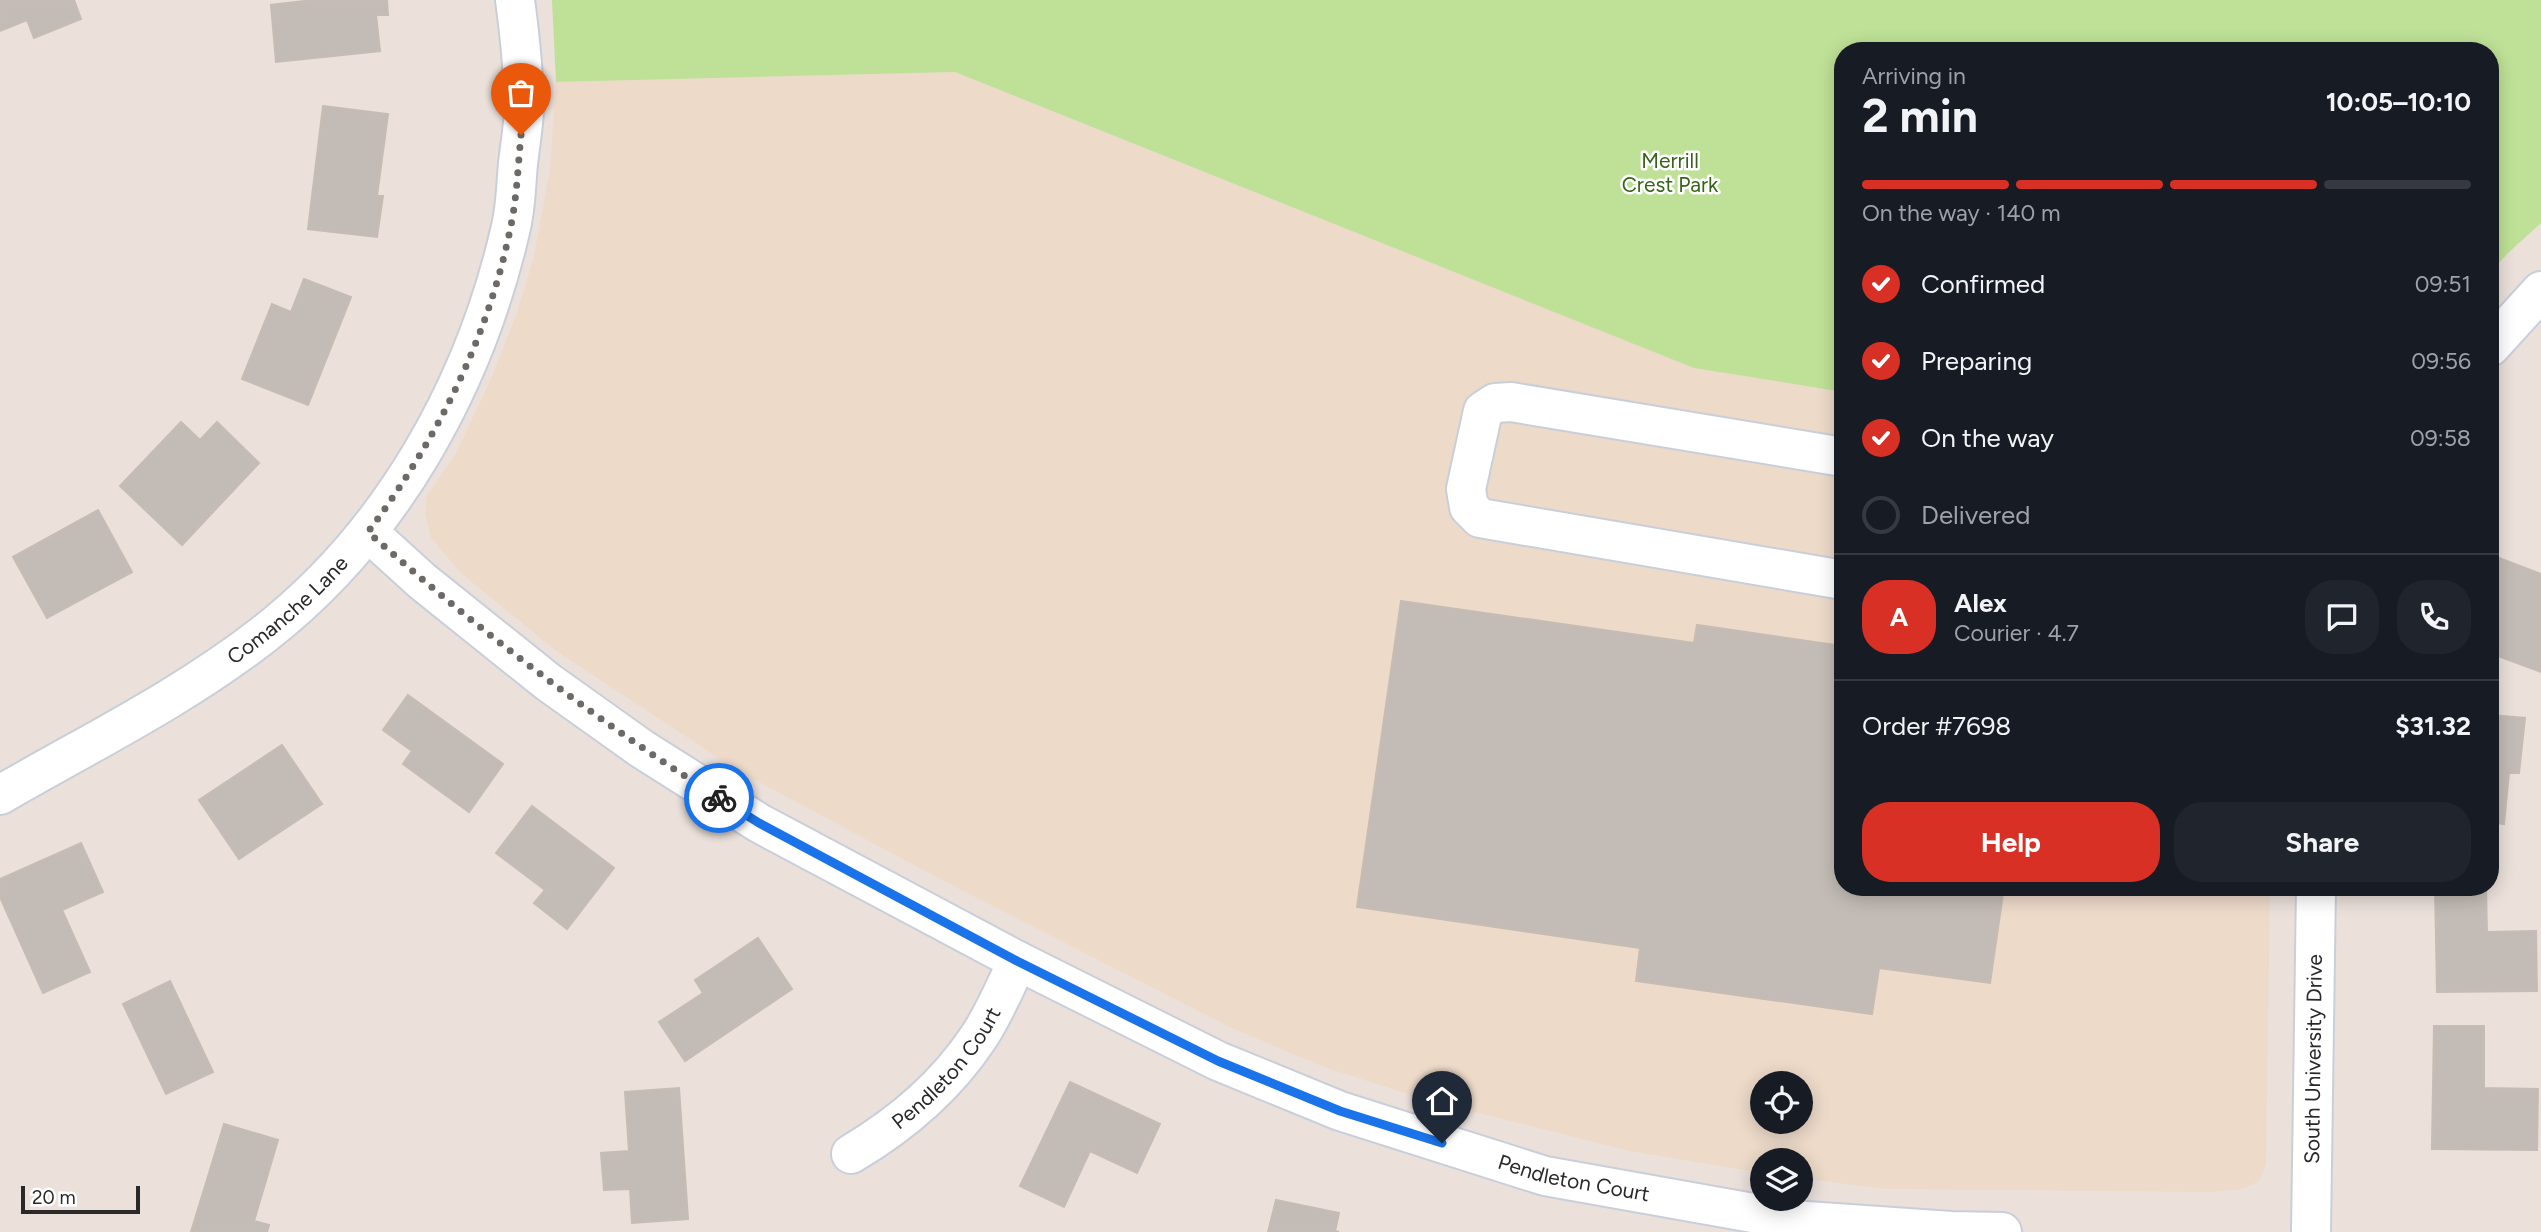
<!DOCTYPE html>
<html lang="en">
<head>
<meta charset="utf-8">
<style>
  body { margin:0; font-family:Figtree,sans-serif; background:#20242c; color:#f1f3f6; height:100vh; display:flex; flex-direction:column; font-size:26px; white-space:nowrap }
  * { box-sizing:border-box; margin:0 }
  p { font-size:23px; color:#9ea1a6 }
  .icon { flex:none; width:38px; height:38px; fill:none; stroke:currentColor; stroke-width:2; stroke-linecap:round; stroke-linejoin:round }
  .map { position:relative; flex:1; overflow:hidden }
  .panel { position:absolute; left:1834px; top:42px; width:665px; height:854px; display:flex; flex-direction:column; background:#171b24; border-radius:28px; box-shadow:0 4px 18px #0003 }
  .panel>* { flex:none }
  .buttons { position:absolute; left:1750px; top:1071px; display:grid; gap:14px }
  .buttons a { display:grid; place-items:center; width:63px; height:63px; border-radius:50%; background:#171b24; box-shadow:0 4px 18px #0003; font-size:35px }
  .scale { position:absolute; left:21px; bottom:18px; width:119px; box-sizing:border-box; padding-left:7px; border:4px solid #292929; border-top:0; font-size:19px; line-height:24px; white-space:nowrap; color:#292929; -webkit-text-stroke:5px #fff; paint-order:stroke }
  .pin { position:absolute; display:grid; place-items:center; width:60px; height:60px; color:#fff; margin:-72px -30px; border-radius:50% 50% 50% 0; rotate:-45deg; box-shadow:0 0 7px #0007 }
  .pin .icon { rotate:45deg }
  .courier { position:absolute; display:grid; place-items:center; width:70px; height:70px; margin:-35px; border:5px solid #1a73e8; border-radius:50%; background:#fff; color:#222; box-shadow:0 2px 9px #0007 }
  .overview em { font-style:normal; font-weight:700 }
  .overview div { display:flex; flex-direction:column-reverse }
  .overview { display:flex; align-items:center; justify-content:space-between; height:119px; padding:0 28px }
  h1 { font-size:46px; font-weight:700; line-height:52px }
  .bar { display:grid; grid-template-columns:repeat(4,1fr); gap:10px 7px; align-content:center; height:84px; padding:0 28px }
  .bar i { height:9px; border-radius:5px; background:#363941 }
  .bar .on { background:#d93025 }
  .bar p { grid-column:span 4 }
  .line { display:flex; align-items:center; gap:18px; padding:0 28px; border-top:2px solid #363941 }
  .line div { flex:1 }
  .round { display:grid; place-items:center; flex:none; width:74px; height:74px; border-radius:28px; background:#20242c }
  ol { padding:0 28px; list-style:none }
  li { display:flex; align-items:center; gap:21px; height:77px }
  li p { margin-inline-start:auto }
  li .icon { padding:7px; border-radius:50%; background:#d93025; color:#fff; stroke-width:4 }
  li:last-child { color:#9ea1a6 }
  li i { width:38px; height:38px; border:4px solid #363941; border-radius:50% }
  .button { display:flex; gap:14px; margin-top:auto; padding:14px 28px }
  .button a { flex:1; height:80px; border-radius:28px; background:#d93025; color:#fff; font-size:28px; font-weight:700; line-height:80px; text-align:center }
  .button a+a { background:#20242c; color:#f1f3f6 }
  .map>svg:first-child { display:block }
  .education { fill:#eddac9; fill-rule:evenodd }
  .green { fill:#bfe197 }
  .building { fill:#c3bcb6; stroke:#c6bcb4; stroke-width:2 }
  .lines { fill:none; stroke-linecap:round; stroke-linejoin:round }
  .minor-casing { stroke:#c9cfda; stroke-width:42 }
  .minor { stroke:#fff; stroke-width:38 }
  .done { stroke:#6d6967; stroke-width:7; stroke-dasharray:0 12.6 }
  .route { stroke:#1a73e8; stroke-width:9 }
  .labels { text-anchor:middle; stroke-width:5; stroke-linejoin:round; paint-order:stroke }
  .park-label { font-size:21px; fill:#38641a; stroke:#fff }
  .street-label { font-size:21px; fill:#292929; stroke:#fff }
</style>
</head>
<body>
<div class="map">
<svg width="2541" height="1232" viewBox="0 0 2541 1232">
  <rect width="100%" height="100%" fill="#ebe0da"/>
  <!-- education -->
  <path class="education" d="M955,72L1694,368L1843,392V887H2270L2266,1164L2259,1181L2242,1189L2214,1192L1884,1189L1801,1178V1160H1762V1173L1630,1151L1427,1100L1324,1067L1232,1028L942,880L737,770L555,650L462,574L431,538L425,514L427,496L455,455L492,377L517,313L534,257L550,169L556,82ZM1762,1083H1801V1122H1762Z"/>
  <!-- green -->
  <path class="green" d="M552,0H2541V223L2508,253L2490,273V51H1843V392L1694,368L955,72L556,82Z"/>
  <!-- building -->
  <g class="building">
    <path d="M0,0H74L81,19L34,38L27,20L0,31Z"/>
    <path d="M387,0L388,15H376L380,51L276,62L271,5L313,0Z"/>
    <path d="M323,106L388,114L377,196H383L377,237L308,229Z"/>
    <path d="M304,279L351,297L308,405L242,379L272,304L291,312Z"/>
    <path d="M181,422L200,440L217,422L259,463L182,545L120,486Z"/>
    <path d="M98,510L132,572L47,618L13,557Z"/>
    <path d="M2499,558L2541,574V672L2490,653V580Z"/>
    <path d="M1401,601L1694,643L1697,625L1843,646V887H2004L1990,983L1879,968L1872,1014L1636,981L1640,948L1357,907Z"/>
    <path d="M408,695L503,764L469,812L403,764L412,751L383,730Z"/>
    <path d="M2490,715L2525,718L2519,773H2509L2504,824L2490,822Z"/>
    <path d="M282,745L322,804L239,859L199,800Z"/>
    <path d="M532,806L614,868L567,929L534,903L545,890L496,853Z"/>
    <path d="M81,843L103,892L62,910L90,972L43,993L0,897V879Z"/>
    <path d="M2435,887H2486L2487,932L2536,931L2537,991L2437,992Z"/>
    <path d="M758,938L792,989L685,1061L659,1022L703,993L695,980Z"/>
    <path d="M170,981L213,1072L166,1094L123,1004Z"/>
    <path d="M2434,1026H2484V1088L2538,1089L2537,1150L2432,1149Z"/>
    <path d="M1070,1082L1160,1124L1137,1173L1090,1151L1064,1207L1020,1186Z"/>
    <path d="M679,1088L688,1219L632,1223L630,1189L604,1190L601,1153L629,1151L625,1092Z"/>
    <path d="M224,1124L278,1140L254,1221L269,1225L267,1232H191Z"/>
    <path d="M1276,1200L1339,1213L1335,1231L1339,1232H1268Z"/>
  </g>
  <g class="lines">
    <defs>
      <g id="minor">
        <path d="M2490,347L2541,291"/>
        <path d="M1843,457L1511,402L1495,403L1483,411L1466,489L1469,507L1480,518L1843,580"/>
        <path id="s1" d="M368,532L422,581L548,682L642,749L759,823L1018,961L1218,1061L1340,1111L1545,1176L1792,1220L1951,1231L2002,1232"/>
        <path id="s2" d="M0,795C88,744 182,698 263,635C392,535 475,385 511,227C516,206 516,184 518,164C520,146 523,128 524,111C524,73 520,37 515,0"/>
        <path id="s3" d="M851,1154C900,1125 946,1086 978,1038C994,1015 1005,986 1018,961"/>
        <path id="s4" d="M2311,1232L2316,887"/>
      </g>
    </defs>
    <!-- minor casing -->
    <use href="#minor" class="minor-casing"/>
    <!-- minor -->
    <use href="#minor" class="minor"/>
  </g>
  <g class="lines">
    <!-- done -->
    <path class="done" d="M521,135C518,165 517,196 511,225C489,337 436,441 368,532C478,630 594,719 719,798"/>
    <!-- route -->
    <path class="route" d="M719,798L759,823L1017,961L1218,1061L1340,1111L1442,1143"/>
  </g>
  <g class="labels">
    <!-- park labels -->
    <g class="park-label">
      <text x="1670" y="168">Merrill<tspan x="1670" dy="24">Crest Park</tspan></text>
    </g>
    <!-- street labels -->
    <g class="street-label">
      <text dy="7" stroke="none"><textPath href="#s2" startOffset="343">Comanche Lane</textPath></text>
      <text dy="7" stroke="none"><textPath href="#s4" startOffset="173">South University Drive</textPath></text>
      <text dy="7" stroke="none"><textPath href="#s3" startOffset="130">Pendleton Court</textPath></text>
      <text dy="7" stroke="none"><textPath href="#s1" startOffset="1381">Pendleton Court</textPath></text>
    </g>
  </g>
</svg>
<div class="buttons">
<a><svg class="icon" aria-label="locate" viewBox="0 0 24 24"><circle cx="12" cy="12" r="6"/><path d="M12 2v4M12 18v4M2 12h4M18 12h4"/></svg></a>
<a><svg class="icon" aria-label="layers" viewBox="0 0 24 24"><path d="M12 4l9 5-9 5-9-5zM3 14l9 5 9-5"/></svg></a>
</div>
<div class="scale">20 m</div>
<div class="pin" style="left:521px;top:135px;background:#ea580c"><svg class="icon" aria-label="bag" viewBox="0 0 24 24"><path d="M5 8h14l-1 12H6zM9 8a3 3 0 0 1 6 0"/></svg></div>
<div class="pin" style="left:1442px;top:1143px;background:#1f2937"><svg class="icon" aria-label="home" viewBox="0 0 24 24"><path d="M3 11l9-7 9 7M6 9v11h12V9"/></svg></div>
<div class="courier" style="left:719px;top:798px"><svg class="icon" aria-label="bike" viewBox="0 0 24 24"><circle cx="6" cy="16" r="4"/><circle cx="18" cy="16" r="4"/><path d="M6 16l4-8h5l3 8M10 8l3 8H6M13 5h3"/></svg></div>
<section class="panel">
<div class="overview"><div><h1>2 min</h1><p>Arriving in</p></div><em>10:05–10:10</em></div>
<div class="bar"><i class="on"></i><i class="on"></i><i class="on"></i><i></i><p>On the way · 140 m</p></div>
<ol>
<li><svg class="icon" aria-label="check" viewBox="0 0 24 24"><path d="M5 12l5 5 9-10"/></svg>Confirmed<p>09:51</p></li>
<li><svg class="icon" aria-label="check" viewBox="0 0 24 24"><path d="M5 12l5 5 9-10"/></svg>Preparing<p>09:56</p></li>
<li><svg class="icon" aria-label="check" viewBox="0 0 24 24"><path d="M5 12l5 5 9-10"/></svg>On the way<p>09:58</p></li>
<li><i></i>Delivered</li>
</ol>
<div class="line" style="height:126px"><b class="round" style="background:#d93025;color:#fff">A</b><div><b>Alex</b><p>Courier · 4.7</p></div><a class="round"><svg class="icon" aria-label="chat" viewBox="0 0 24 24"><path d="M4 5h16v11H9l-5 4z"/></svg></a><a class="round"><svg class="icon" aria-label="phone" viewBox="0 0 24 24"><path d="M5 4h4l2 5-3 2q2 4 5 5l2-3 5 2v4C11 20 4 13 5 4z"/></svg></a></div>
<div class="line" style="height:91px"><div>Order #7698</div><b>$31.32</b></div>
<div class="button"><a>Help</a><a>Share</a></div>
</section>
</div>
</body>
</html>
